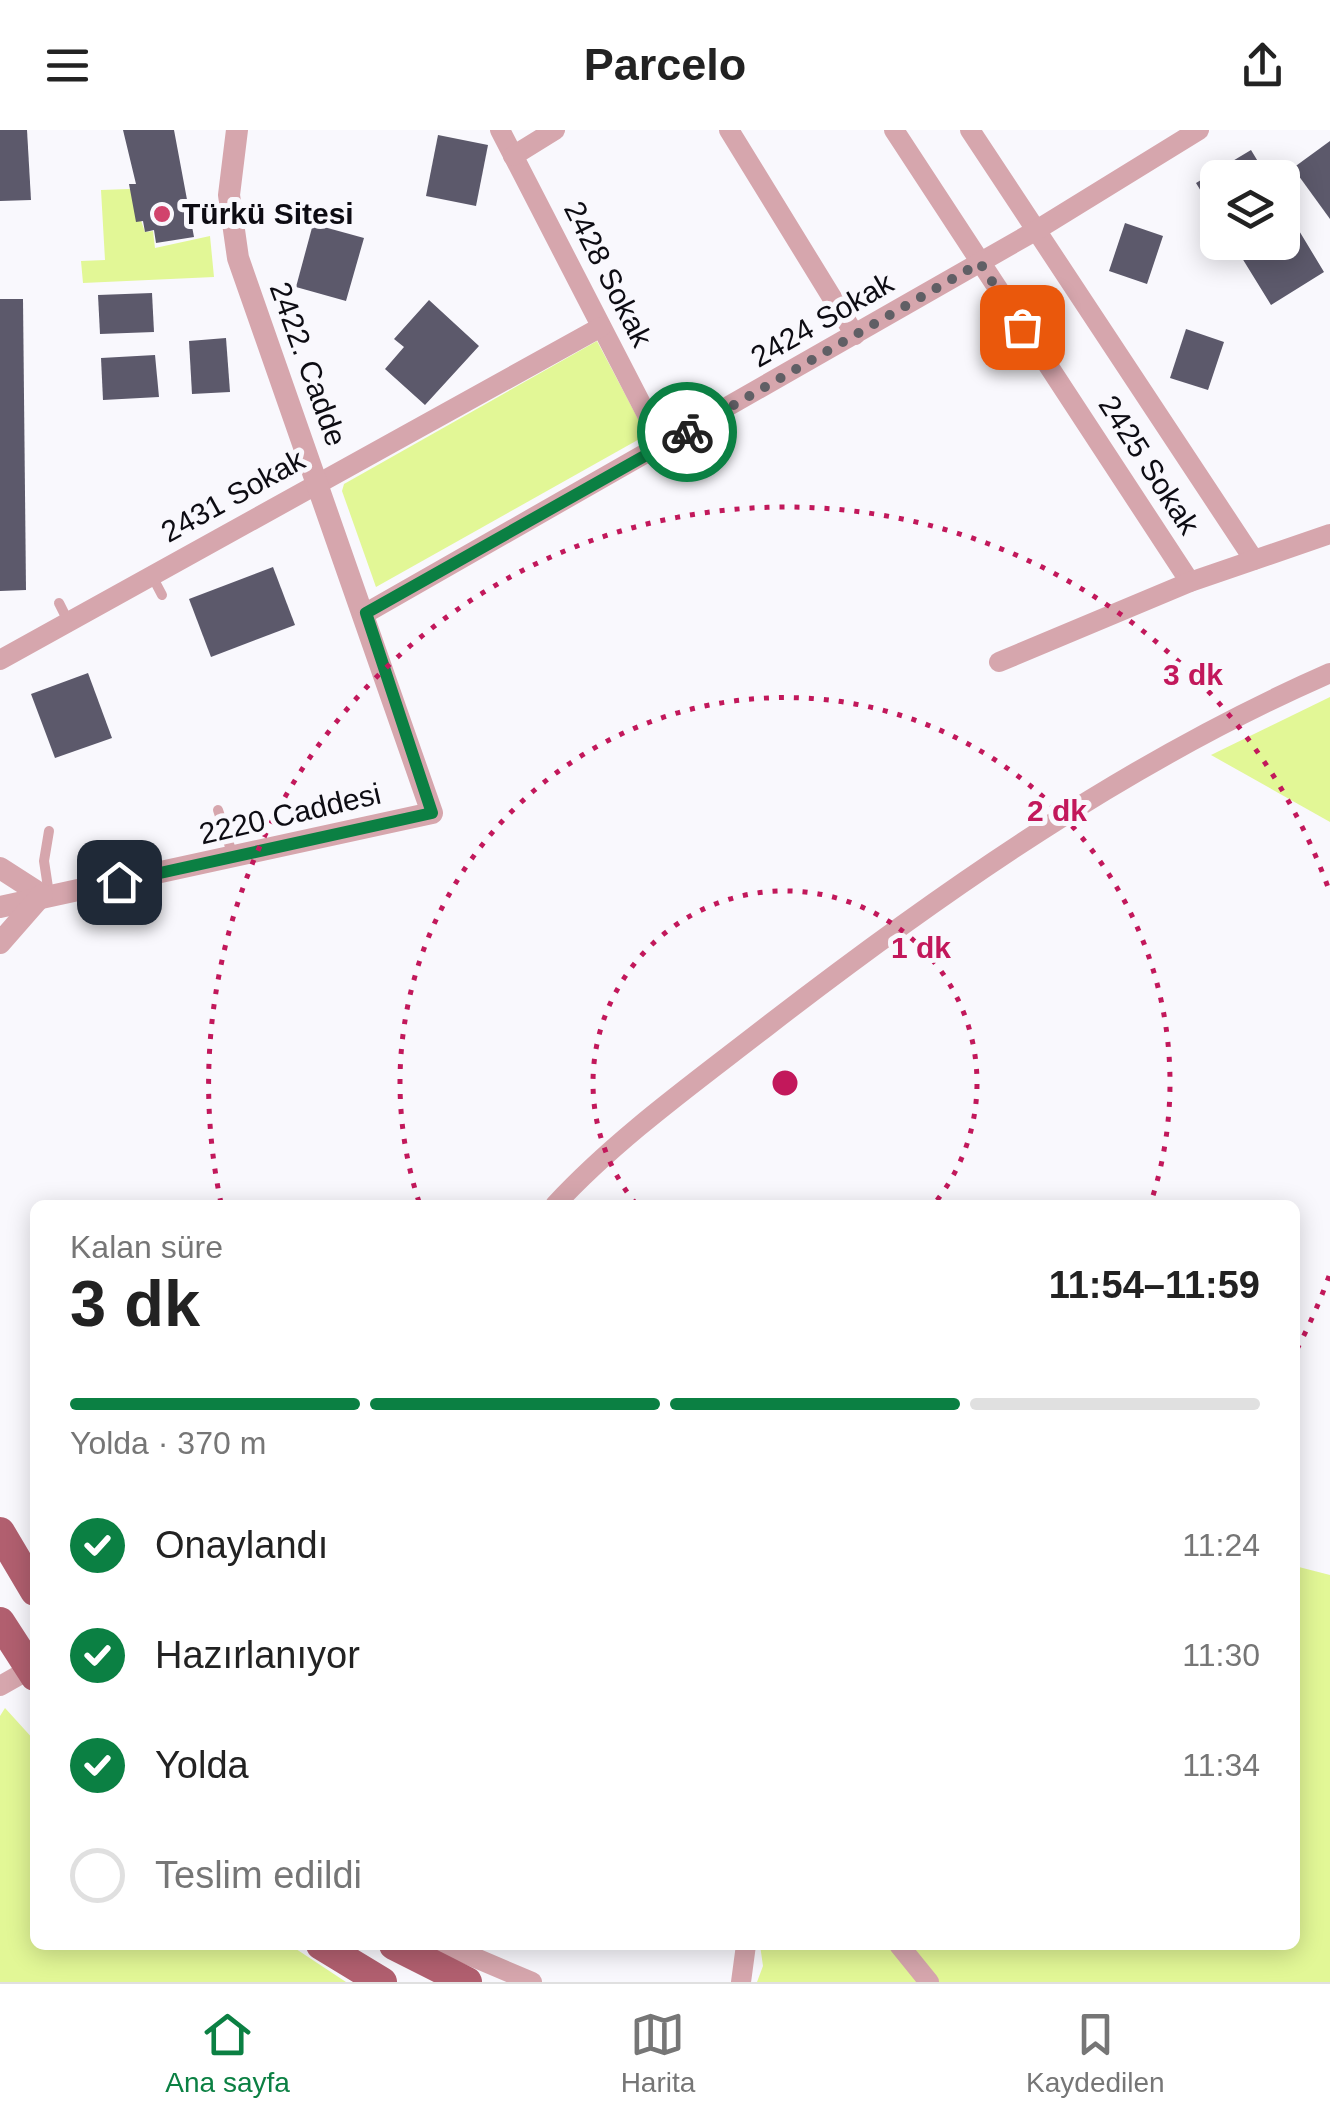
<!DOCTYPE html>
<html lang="tr">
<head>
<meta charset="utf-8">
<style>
  body { margin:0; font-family:Arial,sans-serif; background:#f2f2f2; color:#222; height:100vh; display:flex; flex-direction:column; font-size:38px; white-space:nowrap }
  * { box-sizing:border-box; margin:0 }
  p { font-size:32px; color:#767676 }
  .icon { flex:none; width:55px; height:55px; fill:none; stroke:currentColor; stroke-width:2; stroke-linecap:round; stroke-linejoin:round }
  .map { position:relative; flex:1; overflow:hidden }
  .panel { position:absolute; left:30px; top:1070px; width:1270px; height:750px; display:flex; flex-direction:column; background:#fff; border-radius:15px; box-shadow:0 5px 25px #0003 }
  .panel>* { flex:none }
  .fabs { position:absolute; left:1200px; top:30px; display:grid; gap:20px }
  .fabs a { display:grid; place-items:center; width:100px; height:100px; border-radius:15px; background:#fff; box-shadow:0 5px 25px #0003; font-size:50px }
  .pin { position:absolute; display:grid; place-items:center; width:85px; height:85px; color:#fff; margin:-42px; border-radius:20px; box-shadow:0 5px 15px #0006 }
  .courier { position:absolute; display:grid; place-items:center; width:100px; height:100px; margin:-50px; border:8px solid #0b8043; border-radius:50%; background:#fff; color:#222; box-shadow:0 2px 12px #0007 }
  .overview em { font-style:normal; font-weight:800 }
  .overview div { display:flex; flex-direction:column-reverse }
  .overview { display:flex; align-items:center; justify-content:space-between; height:170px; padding:0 40px }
  h1 { font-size:65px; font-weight:800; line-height:75px }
  .bar { display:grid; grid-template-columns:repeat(4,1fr); gap:15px 10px; align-content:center; height:120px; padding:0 40px }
  .bar i { height:12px; border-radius:8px; background:#e0e0e0 }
  .bar .on { background:#0b8043 }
  .bar p { grid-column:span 4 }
  ol { padding:0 40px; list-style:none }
  li { display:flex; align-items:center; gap:30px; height:110px }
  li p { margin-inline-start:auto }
  li .icon { padding:10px; border-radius:50%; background:#0b8043; color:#fff; stroke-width:4 }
  li:last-child { color:#767676 }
  li i { width:55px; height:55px; border:5px solid #e0e0e0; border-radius:50% }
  header { display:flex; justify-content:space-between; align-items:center; height:130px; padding:0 40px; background:#fff; font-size:45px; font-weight:800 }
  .tab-bar { display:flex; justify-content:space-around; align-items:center; height:140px; border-top:2px solid #e0e0e0; background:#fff; font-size:28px; color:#767676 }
  .tab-bar a { display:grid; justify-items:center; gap:5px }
  .tab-bar .on { color:#0b8043 }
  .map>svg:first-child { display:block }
  .green { fill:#e2f796 }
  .building { fill:#5c596b }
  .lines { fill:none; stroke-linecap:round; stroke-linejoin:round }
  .service { stroke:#d6a6ad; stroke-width:10 }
  .minor { stroke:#d6a6ad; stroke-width:20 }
  .tertiary { stroke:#d6a6ad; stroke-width:22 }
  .primary { stroke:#b15f6f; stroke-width:30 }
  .done { stroke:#605f65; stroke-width:10; stroke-dasharray:0 18 }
  .route { stroke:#0b8043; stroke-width:12 }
  .ring { fill:none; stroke:#c2185b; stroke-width:5; stroke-dasharray:5 10 }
  .poi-dot { fill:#d1436c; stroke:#f9f8fd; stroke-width:4 }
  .labels { text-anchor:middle; stroke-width:10; stroke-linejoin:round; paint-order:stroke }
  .poi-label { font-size:30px; font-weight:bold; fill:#0d0c13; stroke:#f9f8fd; text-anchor:start }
  .street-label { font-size:30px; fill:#0d0c13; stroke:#f9f8fd }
  .centre { fill:#c2185b; stroke:#f9f8fd; stroke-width:5 }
  .ring-label { font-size:30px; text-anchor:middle; font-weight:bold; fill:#c2185b; stroke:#f9f8fd; stroke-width:10; stroke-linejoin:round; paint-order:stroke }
</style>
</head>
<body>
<header><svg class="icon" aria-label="menu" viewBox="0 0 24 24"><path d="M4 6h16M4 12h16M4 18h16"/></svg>Parcelo<svg class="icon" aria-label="share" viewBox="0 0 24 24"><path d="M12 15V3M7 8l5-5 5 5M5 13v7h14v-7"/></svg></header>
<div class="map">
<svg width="1330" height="1852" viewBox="0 0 1330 1852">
  <rect width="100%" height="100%" fill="#f9f8fd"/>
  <!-- green -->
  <g class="green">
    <path d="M130,59L145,102L153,101L155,118L210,106L214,147L83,153L81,131L105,130L101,60Z"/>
    <path d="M597,211L645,302L643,307L376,457L342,361L344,354Z"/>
    <path d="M1330,567V692L1211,625Z"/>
    <path d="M1295,1436L1330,1445V1852H757L763,1836L760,1815H1295Z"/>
    <path d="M5,1578L35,1611V1815H290L346,1852H0V1586Z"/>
  </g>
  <!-- building -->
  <g class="building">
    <path d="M0,0H27L31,70L0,71Z"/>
    <path d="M123,0H174L194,107L156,113L154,100L145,102L143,91L136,92L129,54H136Z"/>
    <path d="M438,5L488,15L476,76L426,66Z"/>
    <path d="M1330,11V89L1293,38Z"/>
    <path d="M1251,20L1268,48H1218V89L1196,53Z"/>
    <path d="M1125,93L1163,106L1147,154L1109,141Z"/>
    <path d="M313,94L364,108L346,171L296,157Z"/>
    <path d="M1295,94L1324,142L1271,175L1242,128L1266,112H1282V102Z"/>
    <path d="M152,163L154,202L100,204L98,165Z"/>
    <path d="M0,169H23L26,460L0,461Z"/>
    <path d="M429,170L479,216L425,275L385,239L404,217L394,209Z"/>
    <path d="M1186,199L1224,212L1208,260L1170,248Z"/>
    <path d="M226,208L230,262L192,264L189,211Z"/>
    <path d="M155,225L159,267L103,270L101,228Z"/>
    <path d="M273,437L295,495L211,527L189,469Z"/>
    <path d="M88,543L112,608L55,628L31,564Z"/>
  </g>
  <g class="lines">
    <!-- service -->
    <g class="service">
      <path d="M152,446L162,465"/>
      <path d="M59,473L68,491"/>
      <path d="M218,680L233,726"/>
      <path d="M49,764L44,731L49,701"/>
    </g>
    <!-- minor -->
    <g class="minor">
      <path d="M500,0L663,316"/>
      <path d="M729,0L855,205"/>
      <path d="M894,0L1190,452"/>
      <path d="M970,0L1254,430"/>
      <path d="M513,26L555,0"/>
      <path d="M366,483L1035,101L1199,0"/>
      <path d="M0,530L601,197"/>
      <path d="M999,532L1190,452L1330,404"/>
      <path d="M555,1075C618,1007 697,951 770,894C944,760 1129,631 1330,543"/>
      <path d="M0,1556L30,1539"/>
      <path d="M445,1815L532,1852"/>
      <path d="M899,1815L929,1852"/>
      <path d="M741,1852L746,1815"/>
    </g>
    <!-- tertiary -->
    <g class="tertiary">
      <path d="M0,738L42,765"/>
      <path d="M0,777L432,683L238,128L229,65L237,0"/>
      <path d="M0,813L42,765"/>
    </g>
    <!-- primary -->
    <g class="primary">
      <path d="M0,1402L35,1461"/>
      <path d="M0,1492L35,1546"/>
      <path d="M321,1815L382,1852"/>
      <path d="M394,1815L467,1852"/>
    </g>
  </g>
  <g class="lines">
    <!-- done -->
    <path class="done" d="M687,302L980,133L1022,197"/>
    <!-- route -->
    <path class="route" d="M119,752L432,683L366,483L687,302"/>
  </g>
  <!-- distance rings -->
  <g class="ring">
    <path d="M636 1074A192 192 0 1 1 934 1074"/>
    <path d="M419 1072A385 385 0 1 1 1151 1072"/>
    <path d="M1329 1146A577 577 0 0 1 1297 1219M221 1073A577 577 0 0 1 1329 760"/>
  </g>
  <!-- markers -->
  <circle class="poi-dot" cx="162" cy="84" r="10"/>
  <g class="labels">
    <!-- poi labels -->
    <g class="poi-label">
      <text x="182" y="94">Türkü Sitesi</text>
    </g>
    <!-- street labels -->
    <g class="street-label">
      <text transform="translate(608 144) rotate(63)" y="10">2428 Sokak</text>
      <text transform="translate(822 190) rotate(-30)" y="10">2424 Sokak</text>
      <text transform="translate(308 234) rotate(70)" y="10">2422. Cadde</text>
      <text transform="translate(1149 335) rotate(57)" y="10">2425 Sokak</text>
      <text transform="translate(233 366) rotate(-29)" y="10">2431 Sokak</text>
      <text transform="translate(290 684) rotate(-13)" y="10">2220 Caddesi</text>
    </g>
  </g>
  <circle cx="785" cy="953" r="15" class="centre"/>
  <g class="ring-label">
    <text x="1193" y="555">3 dk</text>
    <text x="1057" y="691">2 dk</text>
    <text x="921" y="828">1 dk</text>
  </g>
</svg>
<div class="fabs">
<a><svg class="icon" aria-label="layers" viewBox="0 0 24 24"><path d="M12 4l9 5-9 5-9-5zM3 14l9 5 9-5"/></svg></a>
</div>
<div class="pin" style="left:1022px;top:197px;background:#ea580c"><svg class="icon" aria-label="bag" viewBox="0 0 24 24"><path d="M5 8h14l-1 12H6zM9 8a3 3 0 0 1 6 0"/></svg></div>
<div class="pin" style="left:119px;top:752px;background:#1f2937"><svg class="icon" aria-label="home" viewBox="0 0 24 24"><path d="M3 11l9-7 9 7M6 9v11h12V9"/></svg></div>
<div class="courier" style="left:687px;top:302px"><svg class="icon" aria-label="bike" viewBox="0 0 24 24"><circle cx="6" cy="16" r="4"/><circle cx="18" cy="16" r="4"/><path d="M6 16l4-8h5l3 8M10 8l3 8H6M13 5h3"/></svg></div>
<section class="panel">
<div class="overview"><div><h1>3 dk</h1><p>Kalan süre</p></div><em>11:54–11:59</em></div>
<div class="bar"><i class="on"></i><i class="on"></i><i class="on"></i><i></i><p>Yolda · 370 m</p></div>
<ol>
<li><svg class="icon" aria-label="check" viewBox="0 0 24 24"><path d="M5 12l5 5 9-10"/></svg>Onaylandı<p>11:24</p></li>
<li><svg class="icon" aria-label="check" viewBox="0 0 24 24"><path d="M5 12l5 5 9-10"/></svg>Hazırlanıyor<p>11:30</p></li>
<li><svg class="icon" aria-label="check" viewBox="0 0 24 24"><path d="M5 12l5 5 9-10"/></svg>Yolda<p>11:34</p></li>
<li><i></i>Teslim edildi</li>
</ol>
</section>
</div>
<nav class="tab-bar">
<a class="on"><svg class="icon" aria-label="home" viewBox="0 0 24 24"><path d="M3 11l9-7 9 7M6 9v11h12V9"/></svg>Ana sayfa</a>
<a><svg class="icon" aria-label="map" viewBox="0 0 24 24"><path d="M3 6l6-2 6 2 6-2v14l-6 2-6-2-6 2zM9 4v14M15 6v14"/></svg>Harita</a>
<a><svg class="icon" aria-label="saved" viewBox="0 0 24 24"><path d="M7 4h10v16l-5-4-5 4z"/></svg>Kaydedilen</a>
</nav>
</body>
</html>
